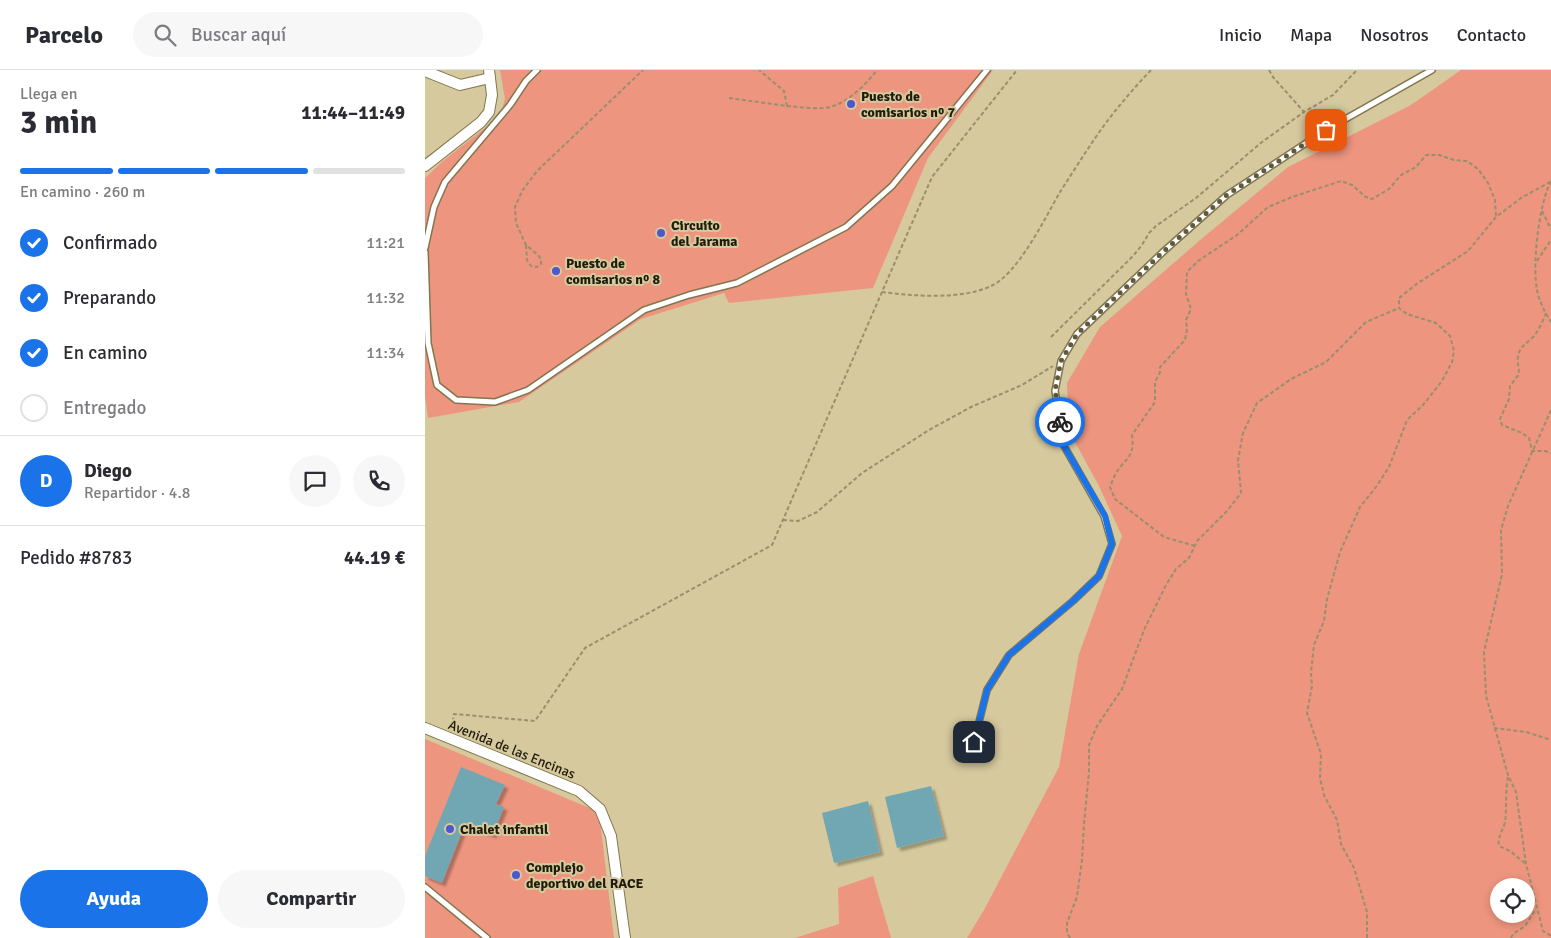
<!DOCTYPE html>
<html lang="es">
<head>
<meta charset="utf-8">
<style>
  body { margin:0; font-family:Signika,sans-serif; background:#f7f7f7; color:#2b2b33; height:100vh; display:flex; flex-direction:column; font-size:19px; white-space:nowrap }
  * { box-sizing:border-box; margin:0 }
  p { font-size:16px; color:#7c7c81 }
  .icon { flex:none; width:28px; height:28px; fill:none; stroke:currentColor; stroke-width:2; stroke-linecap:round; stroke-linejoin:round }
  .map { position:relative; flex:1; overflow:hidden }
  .details { display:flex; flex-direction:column; background:#fff; width:425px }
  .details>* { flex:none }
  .buttons { position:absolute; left:1065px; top:808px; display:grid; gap:10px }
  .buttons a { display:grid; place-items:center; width:45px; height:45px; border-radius:50%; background:#fff; box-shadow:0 2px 8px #0003; font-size:25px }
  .pin { position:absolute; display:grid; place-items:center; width:42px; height:42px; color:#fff; margin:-21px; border-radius:10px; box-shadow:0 2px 8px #0006 }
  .courier { position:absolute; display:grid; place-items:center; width:50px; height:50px; margin:-25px; border:4px solid #1a73e8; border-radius:50%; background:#fff; color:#222; box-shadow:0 1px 6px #0007 }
  .head em { font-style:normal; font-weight:800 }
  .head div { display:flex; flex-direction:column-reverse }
  .head { display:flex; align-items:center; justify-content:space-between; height:85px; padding:0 20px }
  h1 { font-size:32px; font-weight:800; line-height:38px }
  .bar { display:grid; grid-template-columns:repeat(4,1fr); gap:8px 5px; align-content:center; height:60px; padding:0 20px }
  .bar i { height:6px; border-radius:4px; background:#e1e1e2 }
  .bar .current { background:#1a73e8 }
  .bar p { grid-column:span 4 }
  .line { display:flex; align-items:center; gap:12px; padding:0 20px; border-top:1px solid #e1e1e2 }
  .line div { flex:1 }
  .round { display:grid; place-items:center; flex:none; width:52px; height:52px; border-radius:26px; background:#f7f7f7 }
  ol { padding:0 20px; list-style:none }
  li { display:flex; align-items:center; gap:15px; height:55px }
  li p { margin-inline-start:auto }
  li .icon { padding:5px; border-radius:50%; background:#1a73e8; color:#fff; stroke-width:4 }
  li:last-child { color:#7c7c81 }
  li i { width:28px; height:28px; border:2px solid #e1e1e2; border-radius:50% }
  .action { display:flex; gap:10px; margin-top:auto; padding:10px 20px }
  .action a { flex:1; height:58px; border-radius:30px; background:#1a73e8; color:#fff; font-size:20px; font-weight:800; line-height:58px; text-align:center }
  .action a+a { background:#f7f7f7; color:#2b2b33 }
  header { display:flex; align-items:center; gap:30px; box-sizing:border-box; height:70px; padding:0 25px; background:#fff; border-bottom:1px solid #e1e1e2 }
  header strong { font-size:24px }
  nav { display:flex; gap:28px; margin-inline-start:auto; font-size:18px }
  .search { width:350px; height:45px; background:#f7f7f7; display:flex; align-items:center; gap:12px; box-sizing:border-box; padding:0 18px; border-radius:28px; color:#7c7c81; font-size:19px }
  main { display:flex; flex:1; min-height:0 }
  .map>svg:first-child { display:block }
  .green { fill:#ed957f; fill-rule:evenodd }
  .building { fill:#71a6b3; filter:url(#shadow) }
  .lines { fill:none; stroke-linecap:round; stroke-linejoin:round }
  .lane-casing { stroke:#81764d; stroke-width:8 }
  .street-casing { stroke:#81764d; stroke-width:12 }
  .path { stroke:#998f6d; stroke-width:2; stroke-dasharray:4 2.5; stroke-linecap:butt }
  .lane { stroke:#fff; stroke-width:5 }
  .street { stroke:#fff; stroke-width:10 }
  .done { stroke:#60593e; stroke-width:5; stroke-dasharray:0 9 }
  .route { stroke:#1a73e8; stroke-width:6 }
  .poi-dot { fill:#4d58cd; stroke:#d6c99e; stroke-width:2 }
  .labels { text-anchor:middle; stroke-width:4; stroke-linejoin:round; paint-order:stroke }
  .poi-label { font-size:14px; font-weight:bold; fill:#201c0b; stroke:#d6c99e; text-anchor:start }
  .street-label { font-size:14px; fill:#201c0b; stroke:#d6c99e }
</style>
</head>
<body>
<header>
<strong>Parcelo</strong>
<div class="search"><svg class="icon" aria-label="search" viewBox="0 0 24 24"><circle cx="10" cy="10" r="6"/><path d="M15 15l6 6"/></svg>Buscar aquí</div>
<nav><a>Inicio</a><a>Mapa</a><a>Nosotros</a><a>Contacto</a></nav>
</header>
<main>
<section class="details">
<div class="head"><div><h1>3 min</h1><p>Llega en</p></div><em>11:44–11:49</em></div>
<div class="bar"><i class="current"></i><i class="current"></i><i class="current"></i><i></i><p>En camino · 260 m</p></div>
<ol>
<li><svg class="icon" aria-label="check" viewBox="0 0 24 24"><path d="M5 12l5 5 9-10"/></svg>Confirmado<p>11:21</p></li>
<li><svg class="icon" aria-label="check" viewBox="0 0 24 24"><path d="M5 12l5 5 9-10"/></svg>Preparando<p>11:32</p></li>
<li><svg class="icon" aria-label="check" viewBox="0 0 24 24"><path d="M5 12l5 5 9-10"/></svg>En camino<p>11:34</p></li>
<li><i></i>Entregado</li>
</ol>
<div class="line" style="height:90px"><b class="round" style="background:#1a73e8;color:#fff">D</b><div><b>Diego</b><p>Repartidor · 4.8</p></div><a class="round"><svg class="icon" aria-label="chat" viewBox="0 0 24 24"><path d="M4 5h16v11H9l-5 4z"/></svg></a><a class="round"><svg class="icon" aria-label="phone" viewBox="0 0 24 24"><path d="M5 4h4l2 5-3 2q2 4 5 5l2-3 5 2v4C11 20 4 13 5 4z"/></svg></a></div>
<div class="line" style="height:65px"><div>Pedido #8783</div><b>44.19 €</b></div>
<div class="action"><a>Ayuda</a><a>Compartir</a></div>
</section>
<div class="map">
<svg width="1126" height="868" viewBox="0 0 1126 868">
  <defs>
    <filter id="shadow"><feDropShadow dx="3.5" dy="3.5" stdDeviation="1" flood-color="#0004"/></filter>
  </defs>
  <rect width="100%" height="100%" fill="#d6c99e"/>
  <!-- green -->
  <g class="green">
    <path d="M75,0H568L503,88L448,218L304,233L299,223L216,249L94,332L3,348L0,325V108L18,91L70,50L77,39L80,29Z"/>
    <path d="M1036,0H1126V868H542L559,840L634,697L654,584L697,466L674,416L644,361L642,313L675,257L774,171L863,97L986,35ZM1074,816H1101V844H1074Z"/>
    <path d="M0,669L174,742L189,868H0Z"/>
    <path d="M448,806L466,868H370L414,854L413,818Z"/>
  </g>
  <!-- building -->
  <g class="building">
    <path d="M36,697L80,715L71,734L79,737L68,765L40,754L17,813L0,806V786Z"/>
    <path d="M506,716L519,766L472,778L460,727Z"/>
    <path d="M443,731L455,782L409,793L397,743Z"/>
  </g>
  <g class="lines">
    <defs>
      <g id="lane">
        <path d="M0,178L9,137L20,112L85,35L101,11L112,0"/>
        <path d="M0,182L3,273L12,315L31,330L70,332L103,320L219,240L264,225L312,213L421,157L467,116L562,0"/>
        <path d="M549,672L562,620L584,585L648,531L674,506L687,474L679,446L639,376L630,321L636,291L652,264L739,181L802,125L901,60L1007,0"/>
        <path d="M0,817L62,868"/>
      </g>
      <g id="street">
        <path d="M0,1L35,15L65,8"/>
        <path d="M0,96L56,52L64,42L67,25L64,0"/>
        <path d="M0,658L154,721L175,739L186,766L200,868"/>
      </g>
    </defs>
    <!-- lane casing -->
    <use href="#lane" class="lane-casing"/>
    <!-- street casing -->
    <use href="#street" class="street-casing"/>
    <!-- path -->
    <g class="path">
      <path d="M844,0L848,7L879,42"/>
      <path d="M304,28L362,36L359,21L334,0"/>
      <path d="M362,36C376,37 392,40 405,37C424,32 441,14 452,0"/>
      <path d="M1126,111C1114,134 1107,194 1112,220C1114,231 1120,243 1126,252"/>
      <path d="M1117,141L1126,159"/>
      <path d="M101,175L102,190L106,196L112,197L116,194V189L113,185L101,175L91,153L90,137L97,121L112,101L218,0"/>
      <path d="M1112,191L1126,170"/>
      <path d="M457,222C488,226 537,230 566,216C593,204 620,148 635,122C648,102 661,81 675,61C690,40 708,19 726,0"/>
      <path d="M1121,243C1119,249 1112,264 1107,268C1101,274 1094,277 1093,287C1092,292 1094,298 1094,304L1085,316L1084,329L1075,349L1077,355L1097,363L1104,368L1107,381H1120L1126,383"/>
      <path d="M626,267L708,186L717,175L724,163L731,156L771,128L837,72L879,42L908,25L932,0"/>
      <path d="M1126,340L1083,436L1076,460L1077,504L1059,582L1061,626L1083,705L1091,722L1101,794L1118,861L1126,866"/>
      <path d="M358,450L373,451L392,442L437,403L504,360L546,337L597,315L628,296"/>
      <path d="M770,476L739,467L690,429L685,417C687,413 688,408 690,405C700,387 710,389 707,365L730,332V312L735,302V297L760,270L762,259L761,250L766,239L761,224L762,202L773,191L812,165L843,137L867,127L916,111L927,115L941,127L947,129L964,119L976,105L991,97L1001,85H1014L1029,90L1042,91L1053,99L1063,113L1070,130L1071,146"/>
      <path d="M27,658L29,644L110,651L160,578L347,475L507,107L592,0"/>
      <path d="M1069,658L1101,662L1126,670"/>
      <path d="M1083,707C1080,722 1082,738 1080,752C1078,761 1072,767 1074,776L1085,781L1101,794"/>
      <path d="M645,868L642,863V853L652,827L657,790L659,754L664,702V675L672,656L697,619L719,560L741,515L751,499L764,488L772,471L802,441L816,423L813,390L818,363L832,333L866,309L901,292L941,252L974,238"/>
      <path d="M942,868V842L929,798L916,774L912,750L899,725L895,708L896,684L882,643L887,616L886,602L889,575L899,551L902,529L915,482L935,437L951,417L964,397L982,350L998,335L1017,311L1027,292L1029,281L1025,266L1011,253L982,244L974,238V228L993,213L1043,181L1071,147L1096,128L1125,112"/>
      <path d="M1086,868L1088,864L1100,856L1111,839"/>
    </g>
    <!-- lane -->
    <use href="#lane" class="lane"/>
    <!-- street -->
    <use href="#street" class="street"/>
  </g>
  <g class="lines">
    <!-- done -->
    <path class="done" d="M635,352L630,320L636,291L652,264L739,181L802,125L901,60"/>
    <!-- route -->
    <path class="route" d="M549,672L562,620L584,585L648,531L674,506L687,474L680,446L639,376L635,352"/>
  </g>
  <!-- markers -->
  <g class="poi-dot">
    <circle cx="426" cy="34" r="5"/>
    <circle cx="236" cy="163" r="5"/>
    <circle cx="131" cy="201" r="5"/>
    <circle cx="25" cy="759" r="5"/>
    <circle cx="91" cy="805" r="5"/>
  </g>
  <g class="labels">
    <!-- poi labels -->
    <g class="poi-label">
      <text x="436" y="31">Puesto de<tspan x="436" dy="16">comisarios nº 7</tspan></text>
      <text x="246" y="160">Circuito<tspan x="246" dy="16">del Jarama</tspan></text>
      <text x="141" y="198">Puesto de<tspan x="141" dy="16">comisarios nº 8</tspan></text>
      <text x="35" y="764">Chalet infantil</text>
      <text x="101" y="802">Complejo<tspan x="101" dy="16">deportivo del RACE</tspan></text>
    </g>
    <!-- street labels -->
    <g class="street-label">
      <text transform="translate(87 679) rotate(22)" y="5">Avenida de las Encinas</text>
    </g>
  </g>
</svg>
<div class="buttons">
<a><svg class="icon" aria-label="locate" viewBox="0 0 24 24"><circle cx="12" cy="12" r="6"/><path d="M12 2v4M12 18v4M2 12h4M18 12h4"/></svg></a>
</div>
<div class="pin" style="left:901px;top:60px;background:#ea580c"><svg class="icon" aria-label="bag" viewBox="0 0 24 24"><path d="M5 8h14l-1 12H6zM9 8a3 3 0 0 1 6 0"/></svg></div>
<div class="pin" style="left:549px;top:672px;background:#1f2937"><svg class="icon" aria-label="home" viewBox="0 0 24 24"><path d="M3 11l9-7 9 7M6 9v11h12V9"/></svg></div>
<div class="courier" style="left:635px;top:352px"><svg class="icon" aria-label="bike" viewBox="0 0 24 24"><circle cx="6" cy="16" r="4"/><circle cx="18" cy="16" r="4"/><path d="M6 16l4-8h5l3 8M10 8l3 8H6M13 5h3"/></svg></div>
</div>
</main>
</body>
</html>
